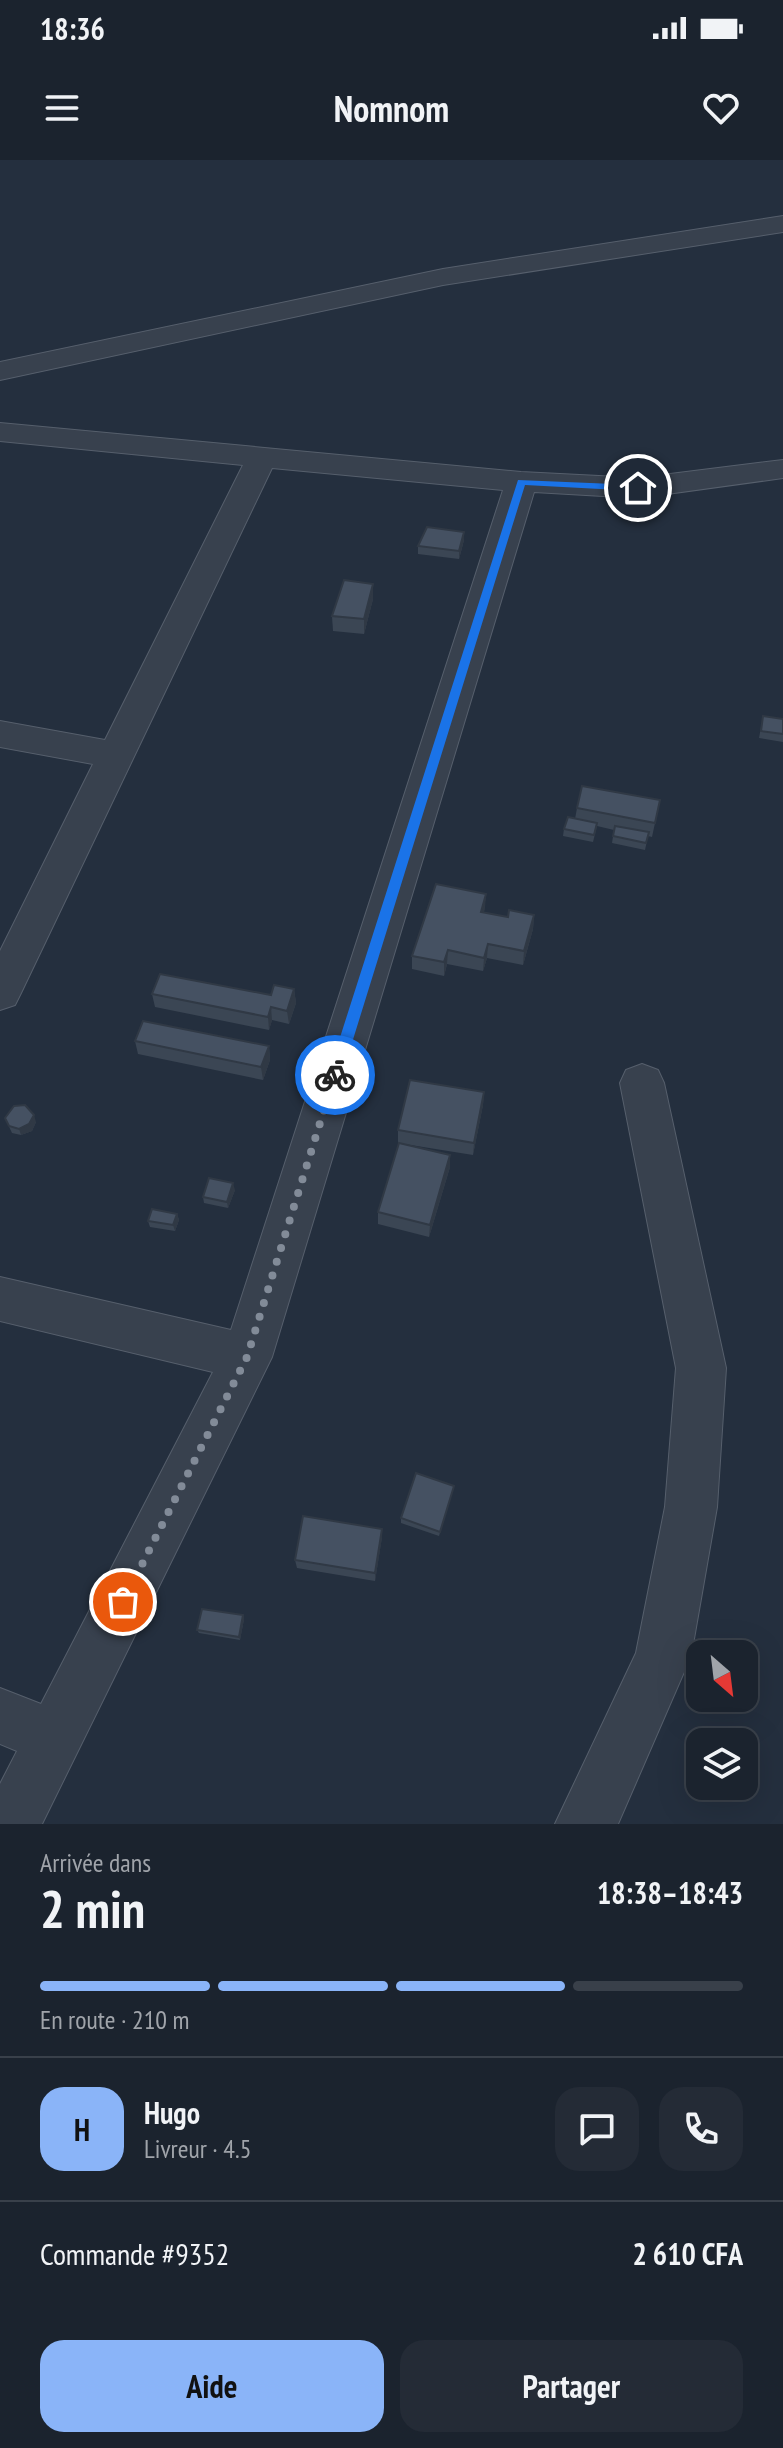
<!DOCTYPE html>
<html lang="fr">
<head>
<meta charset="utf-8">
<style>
  body { margin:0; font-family:"PT Sans Narrow",sans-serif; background:#242b36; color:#f1f3f6; height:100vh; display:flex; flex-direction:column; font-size:30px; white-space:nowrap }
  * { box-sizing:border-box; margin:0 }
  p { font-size:26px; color:#a0a4aa }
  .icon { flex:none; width:44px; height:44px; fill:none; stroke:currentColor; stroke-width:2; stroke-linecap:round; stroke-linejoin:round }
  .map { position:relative; height:1664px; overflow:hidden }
  .details { display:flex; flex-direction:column; background:#1b232e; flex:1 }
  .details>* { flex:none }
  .needle { width:52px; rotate:152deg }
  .buttons { position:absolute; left:686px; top:1480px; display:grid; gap:16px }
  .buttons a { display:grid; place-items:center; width:72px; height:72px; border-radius:16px; background:#1b232e; box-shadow:0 8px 32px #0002,0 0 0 2px #39404a; font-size:40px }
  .pin { position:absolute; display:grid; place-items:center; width:68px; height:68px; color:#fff; margin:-34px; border:4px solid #fff; border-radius:50%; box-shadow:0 2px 8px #0007 }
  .courier { position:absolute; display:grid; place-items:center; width:80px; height:80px; margin:-40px; border:6px solid #1a73e8; border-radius:50%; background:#fff; color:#222; box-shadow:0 2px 10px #0007 }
  .overview em { font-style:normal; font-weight:600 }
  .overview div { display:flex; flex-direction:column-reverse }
  .overview { display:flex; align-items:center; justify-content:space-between; height:136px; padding:0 40px }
  h1 { font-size:52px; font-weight:600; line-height:60px }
  .bar { display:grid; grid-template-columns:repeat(4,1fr); gap:12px 8px; align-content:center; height:96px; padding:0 40px }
  .bar i { height:10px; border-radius:6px; background:#39404a }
  .bar .current { background:#8ab4f8 }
  .bar p { grid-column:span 4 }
  .line { display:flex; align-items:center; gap:20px; padding:0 40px; border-top:2px solid #39404a }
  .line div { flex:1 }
  .round { display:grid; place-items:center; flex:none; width:84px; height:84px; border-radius:24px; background:#242b36 }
  .button { display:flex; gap:16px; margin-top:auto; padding:16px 40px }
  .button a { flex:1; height:92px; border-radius:24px; background:#8ab4f8; color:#111; font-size:32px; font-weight:600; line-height:92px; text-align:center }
  .button a+a { background:#242b36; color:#f1f3f6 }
  .status { display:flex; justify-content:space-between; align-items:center; height:56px; padding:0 40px; background:#1b232e; direction:ltr }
  .status svg { height:22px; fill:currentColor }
  header { display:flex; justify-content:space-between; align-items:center; height:104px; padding:0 40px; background:#1b232e; font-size:36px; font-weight:600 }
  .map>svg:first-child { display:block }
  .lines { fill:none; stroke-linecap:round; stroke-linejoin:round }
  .minor-casing { stroke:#565f6c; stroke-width:2 }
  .minor { fill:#38414e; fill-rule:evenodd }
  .wall { fill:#3b4654 }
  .shaded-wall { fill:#303945 }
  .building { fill:#455162; stroke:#303945; stroke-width:2 }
  .route { fill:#1a73e8 }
  .done { stroke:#828b98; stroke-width:8; stroke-dasharray:0 14.4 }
</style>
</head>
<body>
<div class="status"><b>18:36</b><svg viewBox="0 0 49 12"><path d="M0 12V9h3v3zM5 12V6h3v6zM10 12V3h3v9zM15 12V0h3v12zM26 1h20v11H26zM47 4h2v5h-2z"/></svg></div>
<header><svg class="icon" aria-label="menu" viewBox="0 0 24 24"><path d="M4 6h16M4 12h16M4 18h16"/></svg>Nomnom<svg class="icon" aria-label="heart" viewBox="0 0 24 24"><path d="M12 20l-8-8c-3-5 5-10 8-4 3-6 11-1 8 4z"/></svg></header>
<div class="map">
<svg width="783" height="1664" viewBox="0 0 783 1664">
  <rect width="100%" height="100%" fill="#242f3e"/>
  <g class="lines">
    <defs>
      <g id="minor">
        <path d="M783,56V72L443,125L0,220V202L443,109Z"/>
        <path d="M0,263L521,312L638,318L783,300V318L638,338L534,332L272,1197L42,1664H0V1624L17,1591L0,1584V1528L41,1544L213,1212L0,1161V1117L231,1170L503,330L272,308L21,833L15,845L0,850V791L93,604L0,587V561L105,580L243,305L0,281Z"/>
        <path d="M642,904L658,910L664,923L726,1208L717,1347L691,1496L618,1664H555L636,1493L665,1347L676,1208L620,923L626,910Z"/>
      </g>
    </defs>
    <!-- minor casing -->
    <use href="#minor" class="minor-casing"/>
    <!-- minor -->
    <use href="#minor" class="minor"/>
  </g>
  <!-- wall -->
  <g class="wall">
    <path d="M464,372V380L459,399L418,394V386Z"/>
    <path d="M373,424V439L364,474L333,471L332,456Z"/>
    <path d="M763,556L783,559V582L759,578Z"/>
    <path d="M577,648L655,663L652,677L648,676L645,690L612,683L614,670L597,666L593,682L563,676L564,669L575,659Z"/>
    <path d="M486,734L484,752L508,757L534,755L533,769L523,805L487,798L483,811L447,804L444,816L412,809V796Z"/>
    <path d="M294,829L296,843L289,864L272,860L269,870L155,847L152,834L271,835Z"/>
    <path d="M135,881L269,886L270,900L263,920L138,894Z"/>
    <path d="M484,932L483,945L473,995L398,983V970Z"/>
    <path d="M5,958L36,962L32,971L21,975L12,973Z"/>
    <path d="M450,1007L429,1077L378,1064V1052Z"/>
    <path d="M235,1030L228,1048L204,1043L203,1037Z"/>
    <path d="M177,1054L179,1060L175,1071L150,1067L148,1061Z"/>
    <path d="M454,1326L439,1376L401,1363V1358Z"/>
    <path d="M382,1369V1377L375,1421L297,1408L295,1400Z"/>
    <path d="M243,1455L244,1459L240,1480L199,1473L197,1470Z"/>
  </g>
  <!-- shaded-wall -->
  <g class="shaded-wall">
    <path d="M464,372V380L459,399V391Z"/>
    <path d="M373,424V439L364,474V459Z"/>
    <path d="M486,734L485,748L480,766L481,752Z"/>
    <path d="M534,755L533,769L523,805L524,791Z"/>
    <path d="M488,784L487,798L483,811L484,798Z"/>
    <path d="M448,790L447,804L444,816V802Z"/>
    <path d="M294,829L296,843L289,864L287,851Z"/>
    <path d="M271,847L272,860L269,870L268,857Z"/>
    <path d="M269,886L270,900L263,920L261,907Z"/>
    <path d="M484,932L483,945L473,995L474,983Z"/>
    <path d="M34,955L36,962L32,971L21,975L19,969Z"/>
    <path d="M450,995V1007L429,1077L430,1065Z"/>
    <path d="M233,1023L235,1030L228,1048L227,1042Z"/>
    <path d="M177,1054L179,1060L175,1071L173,1065Z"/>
    <path d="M382,1369V1377L375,1421V1413Z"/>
    <path d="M243,1455L244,1459L240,1480L239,1477Z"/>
  </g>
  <!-- building -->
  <g class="building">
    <path d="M427,367L464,372L459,391L418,386Z"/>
    <path d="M344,420L373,424L364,459L332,456Z"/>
    <path d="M763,556L783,559V574L761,571Z"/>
    <path d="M582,626L660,640L655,663L577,648Z"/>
    <path d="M568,657L597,663L594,675L564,669Z"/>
    <path d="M615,666L649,672L646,683L613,676Z"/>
    <path d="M436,724L486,734L481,752L508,757L509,750L534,755L524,791L488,784L484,798L448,790L444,802L412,796Z"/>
    <path d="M160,814L271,835L274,825L294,829L287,851L271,847L268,857L152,834Z"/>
    <path d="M143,861L269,886L261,907L135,881Z"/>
    <path d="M410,920L484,932L474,983L398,970Z"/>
    <path d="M25,945L34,955L29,964L19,969L9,966L5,958L14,946Z"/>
    <path d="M399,983L450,995L430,1065L378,1052Z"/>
    <path d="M209,1018L233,1023L227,1042L203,1037Z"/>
    <path d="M152,1049L177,1054L173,1065L148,1061Z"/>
    <path d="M416,1313L454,1326L440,1372L401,1358Z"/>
    <path d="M303,1356L382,1369L375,1413L295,1400Z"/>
    <path d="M202,1449L243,1455L239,1477L197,1470Z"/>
  </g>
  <!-- route -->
  <path class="route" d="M518,320L638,325L643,328L638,331L525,325L342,915L335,921L328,915Z"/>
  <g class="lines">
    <!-- done -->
    <path class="done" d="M123,1442L247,1197L335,915"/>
  </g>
</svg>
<div class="buttons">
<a><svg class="needle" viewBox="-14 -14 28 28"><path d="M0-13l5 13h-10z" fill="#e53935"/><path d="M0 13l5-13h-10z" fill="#a0a4aa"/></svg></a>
<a><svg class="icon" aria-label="layers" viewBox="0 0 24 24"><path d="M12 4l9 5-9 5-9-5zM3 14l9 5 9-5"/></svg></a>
</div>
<div class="pin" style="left:123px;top:1442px;background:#ea580c"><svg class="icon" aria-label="bag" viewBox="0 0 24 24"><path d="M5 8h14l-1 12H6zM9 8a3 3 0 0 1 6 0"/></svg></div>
<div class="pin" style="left:638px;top:328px;background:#1f2937"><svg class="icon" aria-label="home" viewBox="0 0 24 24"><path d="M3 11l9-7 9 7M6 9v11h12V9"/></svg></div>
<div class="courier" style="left:335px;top:915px"><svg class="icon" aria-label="bike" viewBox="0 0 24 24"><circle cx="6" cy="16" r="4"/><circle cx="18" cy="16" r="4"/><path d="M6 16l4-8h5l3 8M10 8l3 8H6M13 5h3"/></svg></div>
</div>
<section class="details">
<div class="overview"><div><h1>2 min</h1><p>Arrivée dans</p></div><em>18:38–18:43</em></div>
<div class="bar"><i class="current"></i><i class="current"></i><i class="current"></i><i></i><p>En route · 210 m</p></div>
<div class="line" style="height:144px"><b class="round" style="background:#8ab4f8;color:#111">H</b><div><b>Hugo</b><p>Livreur · 4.5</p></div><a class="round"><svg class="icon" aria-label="chat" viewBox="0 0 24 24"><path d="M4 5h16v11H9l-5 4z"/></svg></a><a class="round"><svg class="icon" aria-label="phone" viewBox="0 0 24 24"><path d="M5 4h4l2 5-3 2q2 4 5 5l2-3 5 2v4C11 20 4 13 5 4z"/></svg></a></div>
<div class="line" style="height:104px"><div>Commande #9352</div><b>2 610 CFA</b></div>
<div class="button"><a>Aide</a><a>Partager</a></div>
</section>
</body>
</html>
